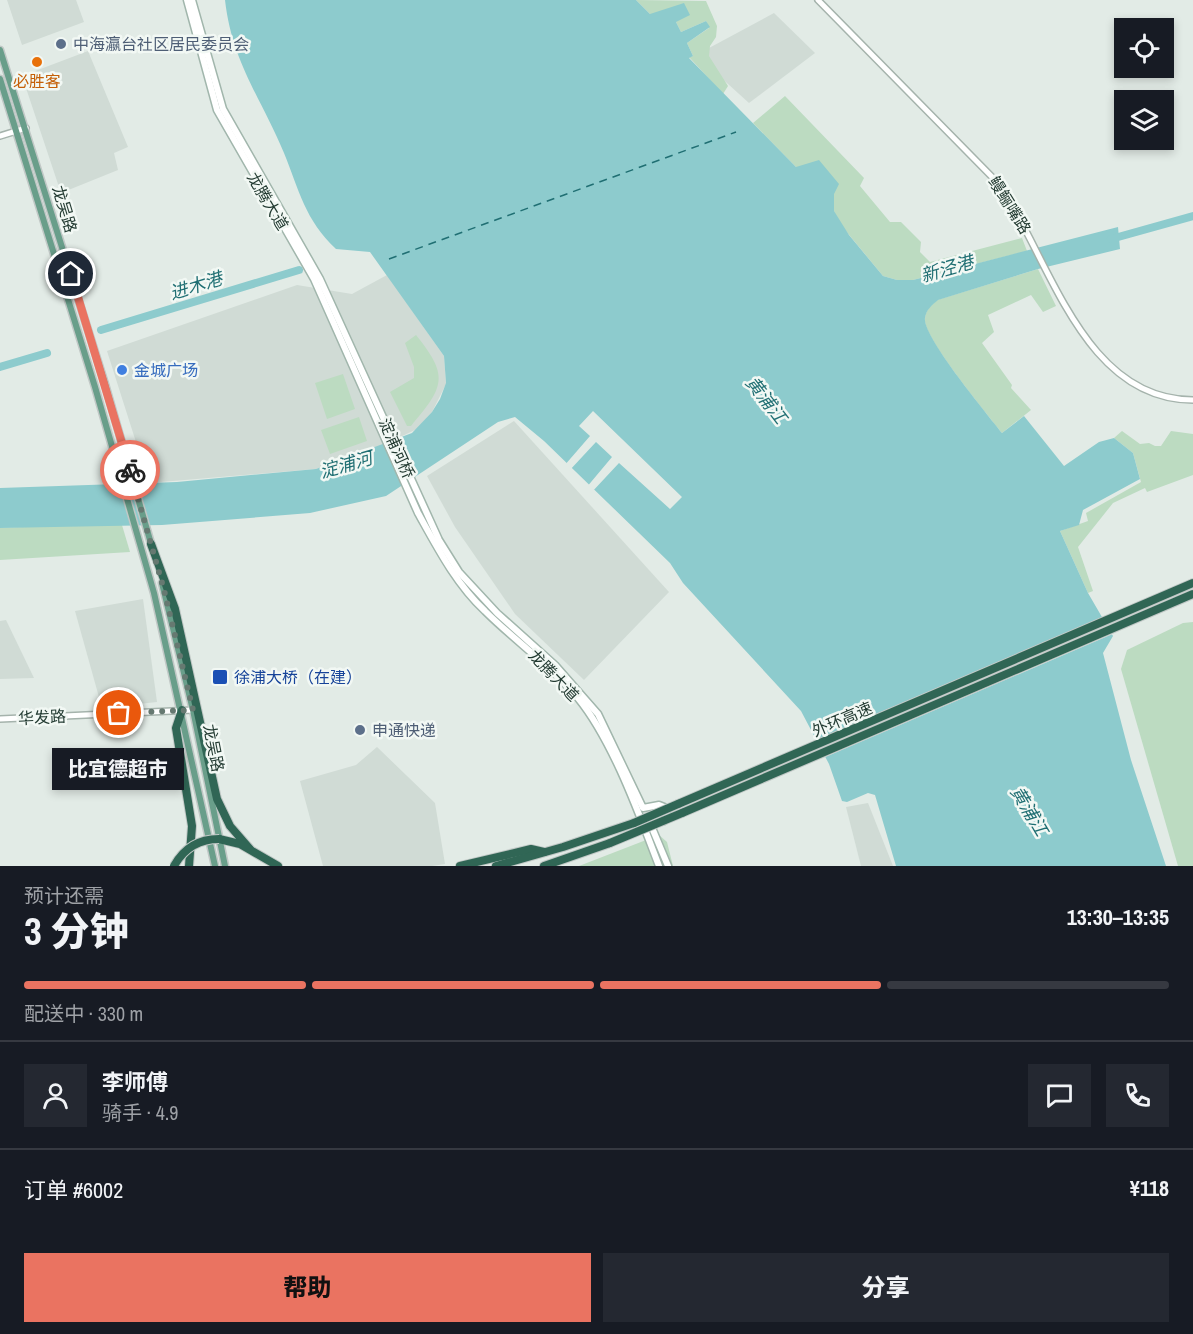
<!DOCTYPE html>
<html lang="zh">
<head>
<meta charset="utf-8">
<style>
  body { margin:0; font-family:"Archivo Narrow","Noto Sans SC",sans-serif; background:#242831; color:#f1f3f6; height:100vh; display:flex; flex-direction:column; font-size:22px; white-space:nowrap }
  * { box-sizing:border-box; margin:0 }
  p { font-size:20px; color:#9ea1a6 }
  .icon { flex:none; width:33px; height:33px; fill:none; stroke:currentColor; stroke-width:2; stroke-linecap:round; stroke-linejoin:round }
  .map { position:relative; height:866px; overflow:hidden }
  .sheet { display:flex; flex-direction:column; background:#171b24; flex:1 }
  .sheet>* { flex:none }
  .controls { position:absolute; left:1114px; top:18px; display:grid; gap:12px }
  .controls a { display:grid; place-items:center; width:60px; height:60px; border-radius:0px; background:#171b24; box-shadow:0 3px 9px #0003; font-size:30px }
  .pin { position:absolute; display:grid; place-items:center; width:51px; height:51px; color:#fff; margin:-26px; border:3px solid #fff; border-radius:50%; box-shadow:0 2px 6px #0007 }
  .courier { position:absolute; display:grid; place-items:center; width:60px; height:60px; margin:-30px; border:4px solid #ea7361; border-radius:50%; background:#fff; color:#222; box-shadow:0 2px 8px #0007 }
  .bubble { position:absolute; height:42px; border-radius:0px; background:#171b24; box-shadow:0 3px 9px #0003; font-size:20px; font-weight:800; line-height:42px; text-align:center }
  .head em { font-style:normal; font-weight:800 }
  .head div { display:flex; flex-direction:column-reverse }
  .head { display:flex; align-items:center; justify-content:space-between; height:102px; padding:0 24px }
  h1 { font-size:39px; font-weight:800; line-height:45px }
  .bar { display:grid; grid-template-columns:repeat(4,1fr); gap:9px 6px; align-content:center; height:72px; padding:0 24px }
  .bar i { height:8px; border-radius:4px; background:#363941 }
  .bar .active { background:#ea7361 }
  .bar p { grid-column:span 4 }
  .line { display:flex; align-items:center; gap:15px; padding:0 24px; border-top:2px solid #363941 }
  .line div { flex:1 }
  .round { display:grid; place-items:center; flex:none; width:63px; height:63px; border-radius:0px; background:#242831 }
  .cta { display:flex; gap:12px; margin-top:auto; padding:12px 24px }
  .cta a { flex:1; height:69px; border-radius:0px; background:#ea7361; color:#111; font-size:24px; font-weight:800; line-height:69px; text-align:center }
  .cta a+a { background:#242831; color:#f1f3f6 }
  .map>svg:first-child { display:block }
  .built { fill:#d0dbd5 }
  .green { fill:#bcdbc1 }
  .water { fill:#8dcbcd }
  .pier { fill:#e2ebe6 }
  .lines { fill:none; stroke-linecap:round; stroke-linejoin:round }
  .river { stroke:#8dcbcd; stroke-width:8 }
  .ferry { stroke:#206f73; stroke-width:1.5; stroke-dasharray:8 6; stroke-linecap:butt }
  .tertiary-casing { stroke:#a5b3ac; stroke-width:8 }
  .secondary-casing { stroke:#a1b6ac; stroke-width:9 }
  .primary-casing { stroke:#c1c8c6; stroke-width:9 }
  .motorway-casing { stroke:#c1c8c6; stroke-width:10 }
  .tertiary { stroke:#fff; stroke-width:5 }
  .secondary { stroke:#fff; stroke-width:6 }
  .primary { stroke:#699e8a; stroke-width:6 }
  .motorway { stroke:#306655; stroke-width:8 }
  .motorway-bridge-casing { stroke:#c1c8c6; stroke-width:10; stroke-linecap:butt }
  .motorway-bridge { stroke:#306655; stroke-width:8 }
  .done { stroke:#667971; stroke-width:6; stroke-dasharray:0 10.8 }
  .route { stroke:#ea7361; stroke-width:8 }
  .service-dot { fill:#5c6f8a; stroke:#f2f8f4; stroke-width:2 }
  .food-dot { fill:#e8710a; stroke:#f2f8f4; stroke-width:2 }
  .shop-dot { fill:#3f7fe0; stroke:#f2f8f4; stroke-width:2 }
  .transit-dot { fill:#1a4fb4; stroke:#f2f8f4; stroke-width:2 }
  .labels { text-anchor:middle; stroke-width:5; stroke-linejoin:round; paint-order:stroke }
  .service-label { font-size:16px; fill:#4e5e75; stroke:#f2f8f4; text-anchor:start }
  .food-label { font-size:16px; fill:#c56008; stroke:#f2f8f4 }
  .street-label { font-size:16px; fill:#233b32; stroke:#f2f8f4 }
  .shop-label { font-size:16px; fill:#366cbe; stroke:#f2f8f4; text-anchor:start }
  .transit-label { font-size:16px; fill:#164399; stroke:#f2f8f4; text-anchor:start }
  .water-label { font-size:18px; font-style:italic; fill:#206f73; stroke:#f2f8f4 }
</style>
</head>
<body>
<div class="map">
<svg width="1193" height="866" viewBox="0 0 1193 866">
  <rect width="100%" height="100%" fill="#e2ebe6"/>
  <!-- built -->
  <g class="built">
    <path d="M7,0H76L84,22L22,45Z"/>
    <path d="M774,13L815,53L749,103L696,55Z"/>
    <path d="M88,51L128,147L114,153L118,170L61,193L22,76Z"/>
    <path d="M387,275L444,356L446,384L432,412L417,429L379,447L316,469L149,483L107,351L297,285L352,294Z"/>
    <path d="M514,421L669,592L584,680L515,614L455,527L427,476Z"/>
    <path d="M143,599L157,702L102,708L75,611Z"/>
    <path d="M6,620L34,678L0,679V621Z"/>
    <path d="M377,747L435,803L445,864L432,866H323L300,781L356,765Z"/>
    <path d="M868,803L893,866H861L846,807Z"/>
  </g>
  <!-- green -->
  <g class="green">
    <path d="M636,0L706,1L717,26L716,37L710,46L709,56L728,86L723,94L689,57L693,56L687,43L709,28L706,21L681,32L676,22L650,14Z"/>
    <path d="M785,96L864,178L860,186L890,222H901L921,242L920,252L930,262L1022,238L1027,251L913,280H897L883,276L836,219L834,211V194L796,167L753,123Z"/>
    <path d="M1038,269L1056,306L1043,312L1031,295L988,315L994,332L982,343L1012,385L1011,388L1031,410L1002,433C988,415 922,336 925,319C925,310 932,305 937,300Z"/>
    <path d="M416,335C449,376 445,386 411,426H407L390,392L414,378V367L405,343Z"/>
    <path d="M343,374L355,409L327,419L315,383Z"/>
    <path d="M359,417L367,441L330,454L321,430Z"/>
    <path d="M1122,431L1140,444L1149,443L1155,446H1161L1171,431L1193,434V475L1147,492L1145,488L1113,503L1078,547L1093,591L1088,593L1060,531L1088,521L1086,513L1141,482L1133,453L1114,438Z"/>
    <path d="M66,525H122L130,552L0,560V528Z"/>
    <path d="M1193,622V866H1178L1121,669L1127,650L1183,623Z"/>
    <path d="M659,835L667,842L673,866H579Z"/>
  </g>
  <!-- water -->
  <path class="water" d="M225,0H636L650,14L684,3L690,15L676,22L681,32L706,21L710,27L687,43L693,56L689,58L796,167L819,160L839,184L834,194V211L849,235L883,276L897,280H913L1118,227L1120,249L1038,269L938,300C932,305 926,310 925,318C922,336 988,415 1002,433L1024,416L1064,466L1099,442L1114,438L1133,453L1140,479L1083,510L1079,525L1060,531L1088,593L1113,636L1103,653L1131,760L1166,866H896L875,795L868,793L847,802L842,801L829,764L801,711L683,583L670,563L544,441L515,417L498,422L386,496L310,513L162,525L0,528V488L177,482L316,469L412,433L432,412L440,399L446,383L444,356L370,252L336,249C305,220 299,190 284,153C261,98 232,62 225,0Z"/>
  <!-- pier -->
  <g class="pier">
    <path d="M593,411L682,497L670,509L619,463L591,493L586,488L612,457L596,442L569,471L564,466L590,436L579,426Z"/>
    <path d="M1105,616L1115,633L823,758L813,741Z"/>
  </g>
  <g class="lines">
    <!-- river -->
    <g class="river">
      <path d="M1111,239L1193,216"/>
      <path d="M101,330L299,270"/>
      <path d="M0,367L47,353"/>
    </g>
    <!-- ferry -->
    <path class="ferry" d="M389,259L736,132"/>
    <defs>
      <g id="tertiary">
        <path d="M818,0L999,184C1050,259 1083,400 1193,400"/>
        <path d="M0,136L26,128"/>
        <path d="M0,719L193,710"/>
      </g>
      <g id="secondary">
        <path d="M187,0L217,110L314,279L418,513C437,547 456,584 485,611C515,641 550,665 578,698C613,741 639,814 659,866"/>
        <path d="M192,0L223,109L320,279L439,540L459,572L497,613L555,665L598,714L643,808L659,805L664,807L667,814L664,821"/>
        <path d="M650,823L668,866"/>
      </g>
      <g id="primary">
        <path d="M0,50L105,384L152,547"/>
        <path d="M0,79L95,387L154,593L215,866"/>
        <path d="M162,583L193,710L225,866"/>
      </g>
      <g id="motorway">
        <path d="M151,544L175,609L217,799L230,826L250,849"/>
        <path d="M182,710L176,728L192,826L189,866"/>
        <path d="M678,804L1193,583"/>
        <path d="M682,813L1193,594"/>
        <path d="M219,839L240,844L278,866"/>
        <path d="M460,866L531,849L544,852"/>
        <path d="M496,866L563,847L634,823"/>
        <path d="M544,866L610,843"/>
      </g>
    </defs>
    <!-- tertiary casing -->
    <use href="#tertiary" class="tertiary-casing"/>
    <!-- secondary casing -->
    <use href="#secondary" class="secondary-casing"/>
    <!-- primary casing -->
    <use href="#primary" class="primary-casing"/>
    <!-- motorway casing -->
    <use href="#motorway" class="motorway-casing"/>
    <!-- tertiary -->
    <use href="#tertiary" class="tertiary"/>
    <!-- secondary -->
    <use href="#secondary" class="secondary"/>
    <!-- primary -->
    <use href="#primary" class="primary"/>
    <!-- motorway -->
    <use href="#motorway" class="motorway"/>
    <defs>
      <g id="motorway-bridge">
        <path d="M634,823L678,804"/>
        <path d="M610,843L682,813"/>
        <path d="M174,866C184,848 199,839 219,839"/>
      </g>
    </defs>
    <!-- motorway-bridge casing -->
    <use href="#motorway-bridge" class="motorway-bridge-casing"/>
    <!-- motorway-bridge -->
    <use href="#motorway-bridge" class="motorway-bridge"/>
  </g>
  <g class="lines">
    <!-- done -->
    <path class="done" d="M119,713L193,710L164,590L130,470"/>
    <!-- route -->
    <path class="route" d="M71,274L130,470"/>
  </g>
  <!-- markers -->
  <g class="service-dot">
    <circle cx="61" cy="44" r="6"/>
    <circle cx="360" cy="730" r="6"/>
  </g>
  <circle class="food-dot" cx="37" cy="62" r="6"/>
  <circle class="shop-dot" cx="122" cy="370" r="6"/>
  <rect class="transit-dot" x="212" y="669" width="16" height="16" rx="3"/>
  <g class="labels">
    <!-- service labels -->
    <g class="service-label">
      <text x="73" y="50">中海瀛台社区居民委员会</text>
      <text x="372" y="736">申通快递</text>
    </g>
    <!-- food labels -->
    <g class="food-label">
      <text x="37" y="87">必胜客</text>
    </g>
    <!-- street labels -->
    <g class="street-label">
      <text transform="translate(268 201) rotate(59)" y="6">龙腾大道</text>
      <text transform="translate(1010 205) rotate(58)" y="6">鳗鲡嘴路</text>
      <text transform="translate(65 209) rotate(73)" y="6">龙吴路</text>
      <text transform="translate(397 448) rotate(66)" y="6">淀浦河桥</text>
      <text transform="translate(554 675) rotate(46)" y="6">龙腾大道</text>
      <text transform="translate(42 717) rotate(-3)" y="6">华发路</text>
      <text transform="translate(842 719) rotate(-23)" y="6">外环高速</text>
      <text transform="translate(214 748) rotate(79)" y="6">龙吴路</text>
    </g>
    <!-- shop labels -->
    <g class="shop-label">
      <text x="134" y="376">金城广场</text>
    </g>
    <!-- transit labels -->
    <g class="transit-label">
      <text x="234" y="683">徐浦大桥（在建）</text>
    </g>
    <!-- water labels -->
    <g class="water-label">
      <text transform="translate(947 269) rotate(-16)" y="6">新泾港</text>
      <text transform="translate(196 286) rotate(-17)" y="6">进木港</text>
      <text transform="translate(766 400) rotate(52)" y="6">黄浦江</text>
      <text transform="translate(346 465) rotate(-16)" y="6">淀浦河</text>
      <text transform="translate(1029 811) rotate(59)" y="6">黄浦江</text>
    </g>
  </g>
</svg>
<div class="controls">
<a><svg class="icon" aria-label="locate" viewBox="0 0 24 24"><circle cx="12" cy="12" r="6"/><path d="M12 2v4M12 18v4M2 12h4M18 12h4"/></svg></a>
<a><svg class="icon" aria-label="layers" viewBox="0 0 24 24"><path d="M12 4l9 5-9 5-9-5zM3 14l9 5 9-5"/></svg></a>
</div>
<div class="pin" style="left:119px;top:713px;background:#ea580c"><svg class="icon" aria-label="bag" viewBox="0 0 24 24"><path d="M5 8h14l-1 12H6zM9 8a3 3 0 0 1 6 0"/></svg></div>
<div class="pin" style="left:71px;top:274px;background:#1f2937"><svg class="icon" aria-label="home" viewBox="0 0 24 24"><path d="M3 11l9-7 9 7M6 9v11h12V9"/></svg></div>
<div class="courier" style="left:130px;top:470px"><svg class="icon" aria-label="bike" viewBox="0 0 24 24"><circle cx="6" cy="16" r="4"/><circle cx="18" cy="16" r="4"/><path d="M6 16l4-8h5l3 8M10 8l3 8H6M13 5h3"/></svg></div>
<div class="bubble" style="left:52px;top:748px;width:132px">比宜德超市</div>
</div>
<section class="sheet">
<div class="head"><div><h1>3 分钟</h1><p>预计还需</p></div><em>13:30–13:35</em></div>
<div class="bar"><i class="active"></i><i class="active"></i><i class="active"></i><i></i><p>配送中 · 330 m</p></div>
<div class="line" style="height:108px"><a class="round"><svg class="icon" aria-label="person" viewBox="0 0 24 24"><circle cx="12" cy="8" r="4"/><path d="M4 21q1-7 8-7t8 7"/></svg></a><div><b>李师傅</b><p>骑手 · 4.9</p></div><a class="round"><svg class="icon" aria-label="chat" viewBox="0 0 24 24"><path d="M4 5h16v11H9l-5 4z"/></svg></a><a class="round"><svg class="icon" aria-label="phone" viewBox="0 0 24 24"><path d="M5 4h4l2 5-3 2q2 4 5 5l2-3 5 2v4C11 20 4 13 5 4z"/></svg></a></div>
<div class="line" style="height:78px"><div>订单 #6002</div><b>¥118</b></div>
<div class="cta"><a>帮助</a><a>分享</a></div>
</section>
</body>
</html>
